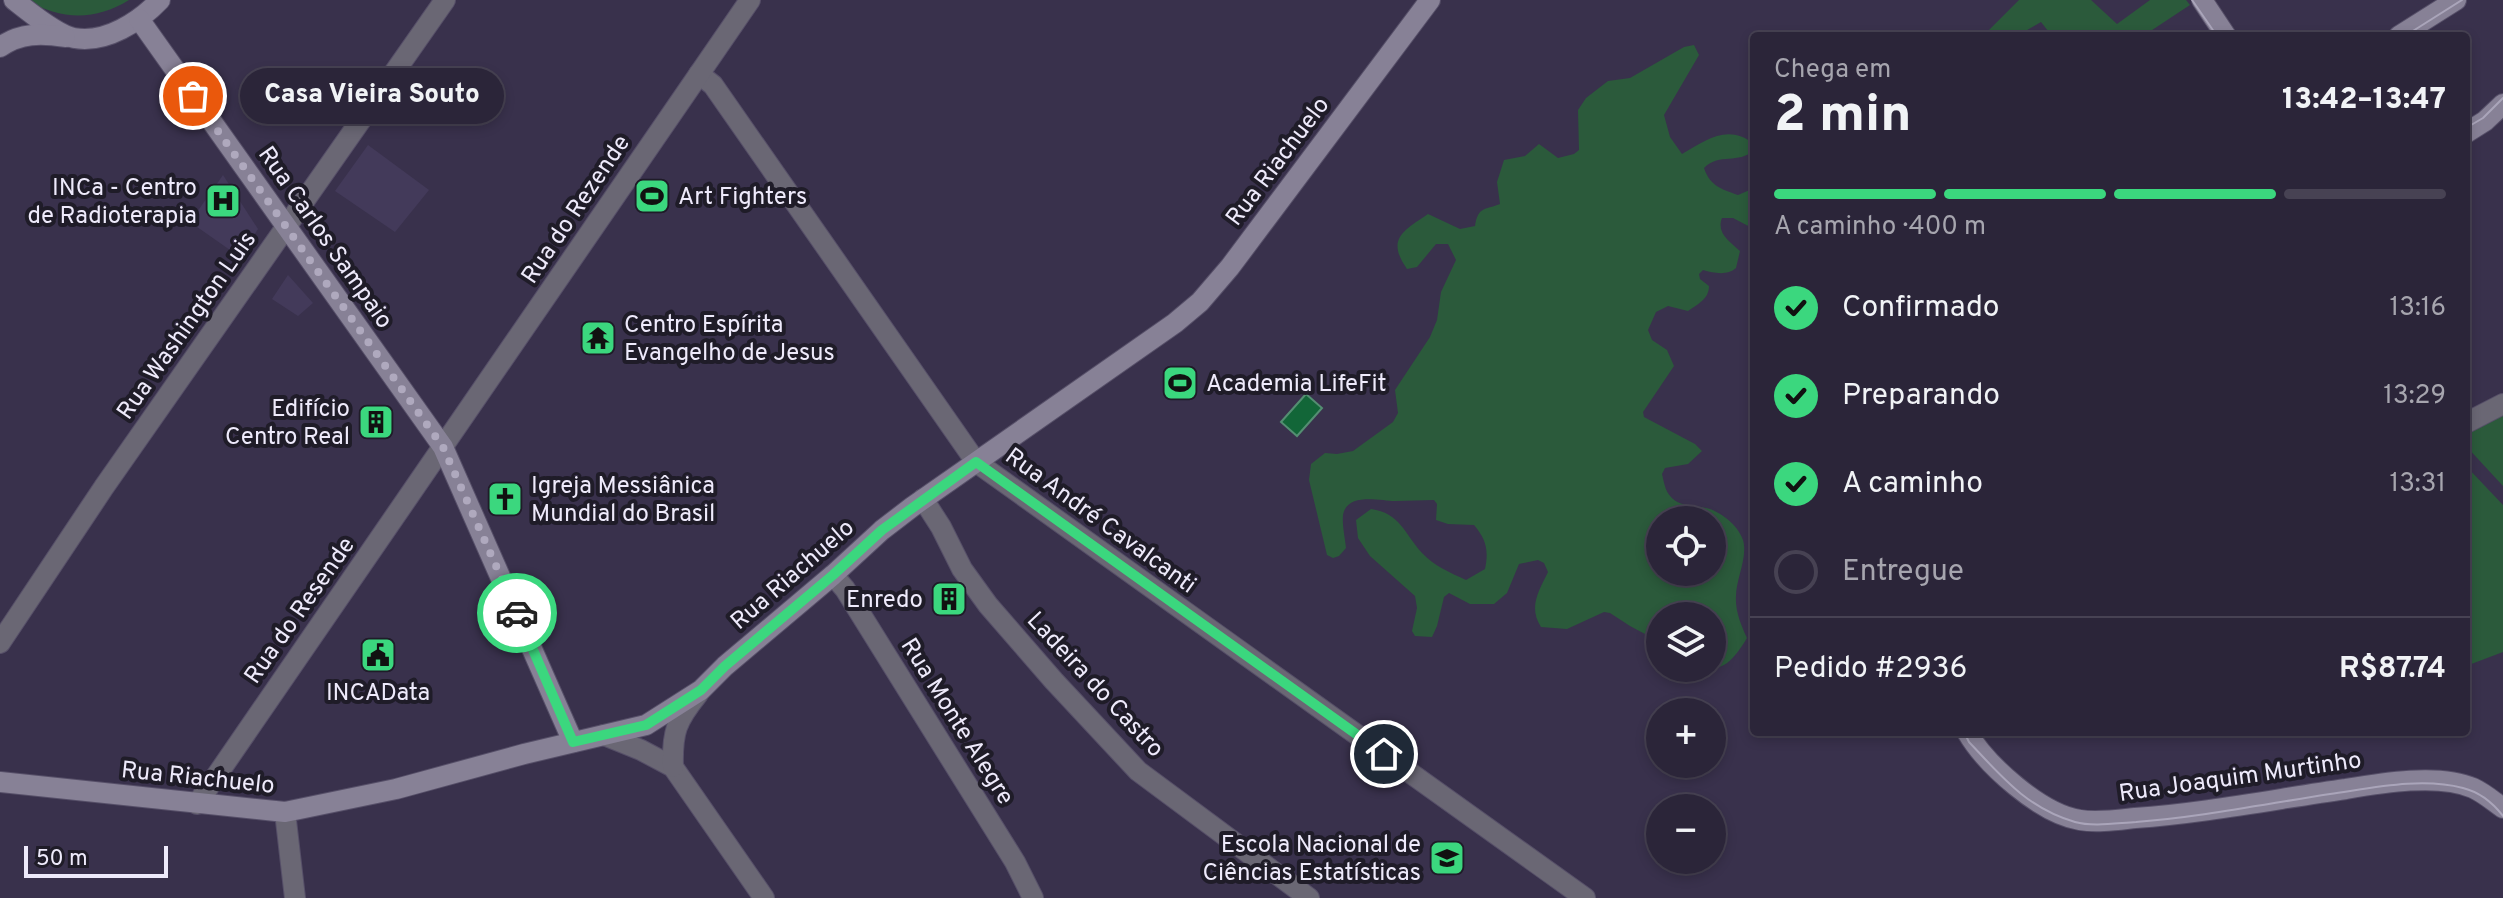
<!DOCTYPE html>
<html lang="pt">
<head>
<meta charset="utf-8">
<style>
  body { margin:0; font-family:Overpass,sans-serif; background:#332d41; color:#f1f3f6; height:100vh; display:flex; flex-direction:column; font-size:30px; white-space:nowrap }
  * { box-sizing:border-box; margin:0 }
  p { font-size:26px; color:#a6a5ae }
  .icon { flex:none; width:44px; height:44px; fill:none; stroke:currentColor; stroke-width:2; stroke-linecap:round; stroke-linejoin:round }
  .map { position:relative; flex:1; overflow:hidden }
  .side { position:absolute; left:1750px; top:32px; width:720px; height:704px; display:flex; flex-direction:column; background:#2b2539; border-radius:8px; box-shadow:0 4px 12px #0003,0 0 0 2px #474253 }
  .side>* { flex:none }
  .controls { position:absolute; left:1646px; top:506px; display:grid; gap:16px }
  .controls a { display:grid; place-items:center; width:80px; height:80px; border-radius:50%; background:#2b2539; box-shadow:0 4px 12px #0003,0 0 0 2px #474253; font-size:40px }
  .scale { position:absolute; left:24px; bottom:20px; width:144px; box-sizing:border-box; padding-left:8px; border:4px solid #eeeafb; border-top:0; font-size:22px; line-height:28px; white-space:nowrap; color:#eeeafb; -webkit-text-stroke:6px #1f1c28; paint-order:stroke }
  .pin { position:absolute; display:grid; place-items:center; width:68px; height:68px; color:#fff; margin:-34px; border:4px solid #fff; border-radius:50%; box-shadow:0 2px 8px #0007 }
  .courier { position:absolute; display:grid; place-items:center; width:80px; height:80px; margin:-40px; border:6px solid #3bd77e; border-radius:50%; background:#fff; color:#222; box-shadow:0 2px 10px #0007 }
  .bubble { position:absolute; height:56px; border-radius:28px; background:#2b2539; box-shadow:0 4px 12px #0003,0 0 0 2px #474253; font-size:26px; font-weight:800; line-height:56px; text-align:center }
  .overview em { font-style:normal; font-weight:800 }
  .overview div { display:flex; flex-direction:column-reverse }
  .overview { display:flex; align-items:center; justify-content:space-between; height:136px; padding:0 24px }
  h1 { font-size:52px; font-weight:800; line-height:60px }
  .bar { display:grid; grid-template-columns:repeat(4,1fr); gap:12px 8px; align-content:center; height:96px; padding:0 24px }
  .bar i { height:10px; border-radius:6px; background:#474253 }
  .bar .active { background:#3bd77e }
  .bar p { grid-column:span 4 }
  .line { display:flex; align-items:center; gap:20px; padding:0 24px; border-top:2px solid #474253 }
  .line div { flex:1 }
  ol { padding:0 24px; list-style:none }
  li { display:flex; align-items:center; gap:24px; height:88px }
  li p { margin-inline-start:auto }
  li .icon { padding:8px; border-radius:50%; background:#3bd77e; color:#111; stroke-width:4 }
  li:last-child { color:#a6a5ae }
  li i { width:44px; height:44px; border:4px solid #474253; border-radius:50% }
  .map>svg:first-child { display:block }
  .built { fill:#433a5a }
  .green { fill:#2b5a3b; fill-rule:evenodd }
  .water { fill:#126638; stroke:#548e72; stroke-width:2 }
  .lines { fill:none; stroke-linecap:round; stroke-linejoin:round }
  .street-casing { stroke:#564f68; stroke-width:22 }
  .secondary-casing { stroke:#564f68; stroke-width:22 }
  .street { stroke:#6a6774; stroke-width:20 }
  .secondary { stroke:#878196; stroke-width:20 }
  .tram { stroke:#aaa5ba; stroke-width:2 }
  .done { stroke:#afa9be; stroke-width:8; stroke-dasharray:0 14.4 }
  .route { stroke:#3bd77e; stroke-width:10 }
  .labels { text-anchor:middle; stroke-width:8; stroke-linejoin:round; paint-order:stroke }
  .street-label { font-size:24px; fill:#eeeafb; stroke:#1f1c28 }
  .poi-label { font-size:24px; fill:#eeeafb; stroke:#1f1c28; text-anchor:end }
</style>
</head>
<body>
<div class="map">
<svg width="2503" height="898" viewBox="0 0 2503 898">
  <rect width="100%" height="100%" fill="#39314c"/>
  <!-- built -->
  <g class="built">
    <path d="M368,145L429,190L395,232L335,191Z"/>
    <path d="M223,175L258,229L240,257L190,222Z"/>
    <path d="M288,275L313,303L298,316L272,299Z"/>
  </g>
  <!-- green -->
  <g class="green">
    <path d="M26,0H129C95,21 61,20 26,0Z"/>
    <path d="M2019,0H2091L2117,24L2150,0H2186L2190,5L2143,36H2052L2041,22L2017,36H1983Z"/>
    <path d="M1694,45L1699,55L1664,115L1670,137L1682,154C1706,140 1728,123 1754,144V150C1738,165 1720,152 1704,168C1710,186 1721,189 1738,195L1752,189L1754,184V229L1733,218H1722C1716,233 1730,242 1740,251L1736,268C1727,276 1714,273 1703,270L1699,274L1700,279L1709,286C1709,299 1698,304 1688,311L1668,306L1656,312L1648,330L1652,340L1667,350L1674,366L1643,412L1644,417L1695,444L1702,451L1688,464L1665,468L1662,474C1664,482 1665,491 1671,497C1680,507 1694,505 1706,508C1720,511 1738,525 1743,540C1748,557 1736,579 1736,596C1735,611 1741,625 1747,638C1733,661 1724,671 1696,671L1692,668H1712V616H1660V642L1630,626L1610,613L1604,612L1567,629L1541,627C1528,607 1539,591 1548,572L1544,563L1538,560L1519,564L1507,593L1494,604H1470L1449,593L1444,597L1437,626L1432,637L1415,636L1412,631L1417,608L1415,596L1370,556L1358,538L1356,520L1371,509C1400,513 1404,533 1422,553C1434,566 1451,573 1466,580L1485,569C1489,550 1486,539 1474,525L1448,524L1436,520L1437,504L1434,500C1421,500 1408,501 1395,501C1380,501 1347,492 1343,515C1342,525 1345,538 1346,548L1339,556L1333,558L1327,555L1309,480L1311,464L1325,453L1337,454L1353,451L1393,422L1398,413L1395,390L1430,337L1437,320L1441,292L1456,260L1448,244H1436L1417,267L1407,269C1386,239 1403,231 1428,214L1460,229L1475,226C1478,207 1484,210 1500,204L1497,182L1504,160L1525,156L1539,144L1558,158L1574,154L1579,150L1578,110L1586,98L1608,81L1630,78L1684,47ZM1712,520V572H1660V520Z"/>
    <path d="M2503,406V486L2466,446V425Z"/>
    <path d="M2466,466L2503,505V652L2466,666Z"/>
  </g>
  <!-- water -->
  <path class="water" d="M1306,394L1322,408L1297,436L1281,422Z"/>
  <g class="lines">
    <defs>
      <g id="street">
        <path d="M699,74L713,85L976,462L1585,898"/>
        <path d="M2466,423L2503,404"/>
        <path d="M923,499L941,527L962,569L988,605L1054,681L1138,771L1309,898"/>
        <path d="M833,575L845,589L1015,862L1033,898"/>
        <path d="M0,643L104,487L445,0"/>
        <path d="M604,735L641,750L673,767L764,898"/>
        <path d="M673,767C672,732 676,721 698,694"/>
        <path d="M197,804L750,0"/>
        <path d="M285,812L295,898"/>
      </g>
      <g id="secondary">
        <path d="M14,0C28,11 57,35 74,38C106,44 140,21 160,0"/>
        <path d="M2202,0L2226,36"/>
        <path d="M139,19L443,447L573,742"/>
        <path d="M2399,36L2456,0"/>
        <path d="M0,47C20,33 41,33 65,37"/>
        <path d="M2466,133L2485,121L2503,104"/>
        <path d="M1967,732C1986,765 2041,814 2080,820C2097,823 2117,820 2135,818C2205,813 2276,799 2346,789C2381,783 2439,773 2473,788C2484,793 2493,801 2503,808"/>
        <path d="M0,782L285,812L396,789L524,754L646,725L701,690L725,666L833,575L882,530L912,507L1175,323L1200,302L1230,267L1430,0"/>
      </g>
    </defs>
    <!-- street casing -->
    <use href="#street" class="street-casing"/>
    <!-- secondary casing -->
    <use href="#secondary" class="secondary-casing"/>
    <!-- street -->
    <use href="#street" class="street"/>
    <!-- secondary -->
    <use href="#secondary" class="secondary"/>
    <!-- tram -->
    <g class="tram">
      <path d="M2192,0L2217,36"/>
      <path d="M2405,36L2462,0"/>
      <path d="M2466,128L2483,118L2503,98"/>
      <path d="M1964,732L1969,742C2002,777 2027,808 2075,822C2093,827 2117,823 2136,822C2201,817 2265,804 2330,794C2372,788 2421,777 2463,788C2479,792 2493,803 2503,816"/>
    </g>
  </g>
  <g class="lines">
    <!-- done -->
    <path class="done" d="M193,96L443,447L517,613"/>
    <!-- route -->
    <path class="route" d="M517,613L573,742L646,725L701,690L725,666L833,575L882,530L976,462L1384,754"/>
  </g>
  <!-- icons -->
  <defs>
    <symbol id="stadium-square" viewBox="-11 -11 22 22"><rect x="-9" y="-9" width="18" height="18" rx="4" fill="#3bd77e" stroke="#1f1c28"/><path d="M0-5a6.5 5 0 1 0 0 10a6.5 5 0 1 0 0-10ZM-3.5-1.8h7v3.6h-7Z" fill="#111"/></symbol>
    <symbol id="hospital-square" viewBox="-11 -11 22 22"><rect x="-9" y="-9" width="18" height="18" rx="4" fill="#3bd77e" stroke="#1f1c28"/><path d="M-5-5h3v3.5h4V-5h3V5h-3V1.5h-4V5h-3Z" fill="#111"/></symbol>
    <symbol id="temple-square" viewBox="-11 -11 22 22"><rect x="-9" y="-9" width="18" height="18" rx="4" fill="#3bd77e" stroke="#1f1c28"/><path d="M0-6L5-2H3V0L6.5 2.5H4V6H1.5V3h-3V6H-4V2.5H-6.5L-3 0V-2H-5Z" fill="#111"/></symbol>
    <symbol id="building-square" viewBox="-11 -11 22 22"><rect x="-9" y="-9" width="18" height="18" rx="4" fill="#3bd77e" stroke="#1f1c28"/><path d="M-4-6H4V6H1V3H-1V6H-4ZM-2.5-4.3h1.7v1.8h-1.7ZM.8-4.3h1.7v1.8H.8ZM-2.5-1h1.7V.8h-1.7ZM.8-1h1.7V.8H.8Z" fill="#111"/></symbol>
    <symbol id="church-square" viewBox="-11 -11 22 22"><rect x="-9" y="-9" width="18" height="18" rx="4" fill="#3bd77e" stroke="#1f1c28"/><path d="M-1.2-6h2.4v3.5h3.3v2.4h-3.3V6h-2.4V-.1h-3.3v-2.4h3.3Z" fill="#111"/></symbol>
    <symbol id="civic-square" viewBox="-11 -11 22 22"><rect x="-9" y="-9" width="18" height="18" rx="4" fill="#3bd77e" stroke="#1f1c28"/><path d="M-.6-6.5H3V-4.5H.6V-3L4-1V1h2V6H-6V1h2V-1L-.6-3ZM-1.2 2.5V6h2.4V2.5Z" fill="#111"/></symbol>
    <symbol id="university-square" viewBox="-11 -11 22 22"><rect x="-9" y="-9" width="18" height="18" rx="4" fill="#3bd77e" stroke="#1f1c28"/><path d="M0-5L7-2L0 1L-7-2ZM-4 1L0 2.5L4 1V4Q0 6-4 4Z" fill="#111"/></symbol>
  </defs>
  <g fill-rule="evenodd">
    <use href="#stadium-square" x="632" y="176" width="40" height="40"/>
    <use href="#hospital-square" x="203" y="181" width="40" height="40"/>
    <use href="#temple-square" x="578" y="318" width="40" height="40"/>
    <use href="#stadium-square" x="1160" y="363" width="40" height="40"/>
    <use href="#building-square" x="356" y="402" width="40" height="40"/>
    <use href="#church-square" x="485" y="479" width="40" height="40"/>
    <use href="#building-square" x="929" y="579" width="40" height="40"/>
    <use href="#civic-square" x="358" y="635" width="40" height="40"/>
    <use href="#university-square" x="1427" y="838" width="40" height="40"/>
  </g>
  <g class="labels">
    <!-- street labels -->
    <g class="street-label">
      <text transform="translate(1277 161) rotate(-53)" y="8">Rua Riachuelo</text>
      <text transform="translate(575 209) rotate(-56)" y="8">Rua do Rezende</text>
      <text transform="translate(326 237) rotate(55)" y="8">Rua Carlos Sampaio</text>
      <text transform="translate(186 325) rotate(-55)" y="8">Rua Washington Luis</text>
      <text transform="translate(1101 520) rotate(36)" y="8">Rua André Cavalcanti</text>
      <text transform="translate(792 574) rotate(-41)" y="8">Rua Riachuelo</text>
      <text transform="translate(299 610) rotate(-55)" y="8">Rua do Resende</text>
      <text transform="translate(1096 684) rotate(47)" y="8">Ladeira do Castro</text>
      <text transform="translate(958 721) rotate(58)" y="8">Rua Monte Alegre</text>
      <text transform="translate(2240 776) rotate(-8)" y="8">Rua Joaquim Murtinho</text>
      <text transform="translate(198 777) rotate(6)" y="8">Rua Riachuelo</text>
    </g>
    <!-- poi labels -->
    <g class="poi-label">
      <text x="197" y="195">INCa - Centro<tspan x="197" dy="28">de Radioterapia</tspan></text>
      <text x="678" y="204" text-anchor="start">Art Fighters</text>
      <text x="624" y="332" text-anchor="start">Centro Espírita<tspan x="624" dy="28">Evangelho de Jesus</tspan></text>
      <text x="1206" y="391" text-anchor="start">Academia LifeFit</text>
      <text x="350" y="416">Edifício<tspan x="350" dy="28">Centro Real</tspan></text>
      <text x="531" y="493" text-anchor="start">Igreja Messiânica<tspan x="531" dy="28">Mundial do Brasil</tspan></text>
      <text x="923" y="607">Enredo</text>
      <text x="378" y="700" text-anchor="middle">INCAData</text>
      <text x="1421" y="852">Escola Nacional de<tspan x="1421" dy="28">Ciências Estatísticas</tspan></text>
    </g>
  </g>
</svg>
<div class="controls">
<a><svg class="icon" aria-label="locate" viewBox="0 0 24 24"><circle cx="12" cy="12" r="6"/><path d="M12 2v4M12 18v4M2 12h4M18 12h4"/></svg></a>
<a><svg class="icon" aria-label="layers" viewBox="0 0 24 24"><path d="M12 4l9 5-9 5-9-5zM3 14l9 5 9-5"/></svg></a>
<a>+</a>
<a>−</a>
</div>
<div class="scale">50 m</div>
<div class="pin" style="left:193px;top:96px;background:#ea580c"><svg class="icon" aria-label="bag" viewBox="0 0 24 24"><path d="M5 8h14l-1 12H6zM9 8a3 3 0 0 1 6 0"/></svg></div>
<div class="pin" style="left:1384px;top:754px;background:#1f2937"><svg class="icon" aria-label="home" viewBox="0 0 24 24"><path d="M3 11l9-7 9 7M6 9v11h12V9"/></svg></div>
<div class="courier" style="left:517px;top:613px"><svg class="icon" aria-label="car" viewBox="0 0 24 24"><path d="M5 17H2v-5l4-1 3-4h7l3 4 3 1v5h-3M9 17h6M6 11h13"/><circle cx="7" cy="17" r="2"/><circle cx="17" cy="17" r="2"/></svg></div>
<div class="bubble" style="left:240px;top:68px;width:264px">Casa Vieira Souto</div>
<section class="side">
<div class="overview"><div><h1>2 min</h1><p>Chega em</p></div><em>13:42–13:47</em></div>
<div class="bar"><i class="active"></i><i class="active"></i><i class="active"></i><i></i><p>A caminho · 400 m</p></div>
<ol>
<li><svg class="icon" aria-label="check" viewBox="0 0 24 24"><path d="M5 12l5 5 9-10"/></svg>Confirmado<p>13:16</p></li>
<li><svg class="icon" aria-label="check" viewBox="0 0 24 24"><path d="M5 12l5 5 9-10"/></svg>Preparando<p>13:29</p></li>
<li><svg class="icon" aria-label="check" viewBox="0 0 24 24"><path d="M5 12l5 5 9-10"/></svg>A caminho<p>13:31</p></li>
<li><i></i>Entregue</li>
</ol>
<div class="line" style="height:104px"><div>Pedido #2936</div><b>R$87.74</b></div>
</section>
</div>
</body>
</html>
